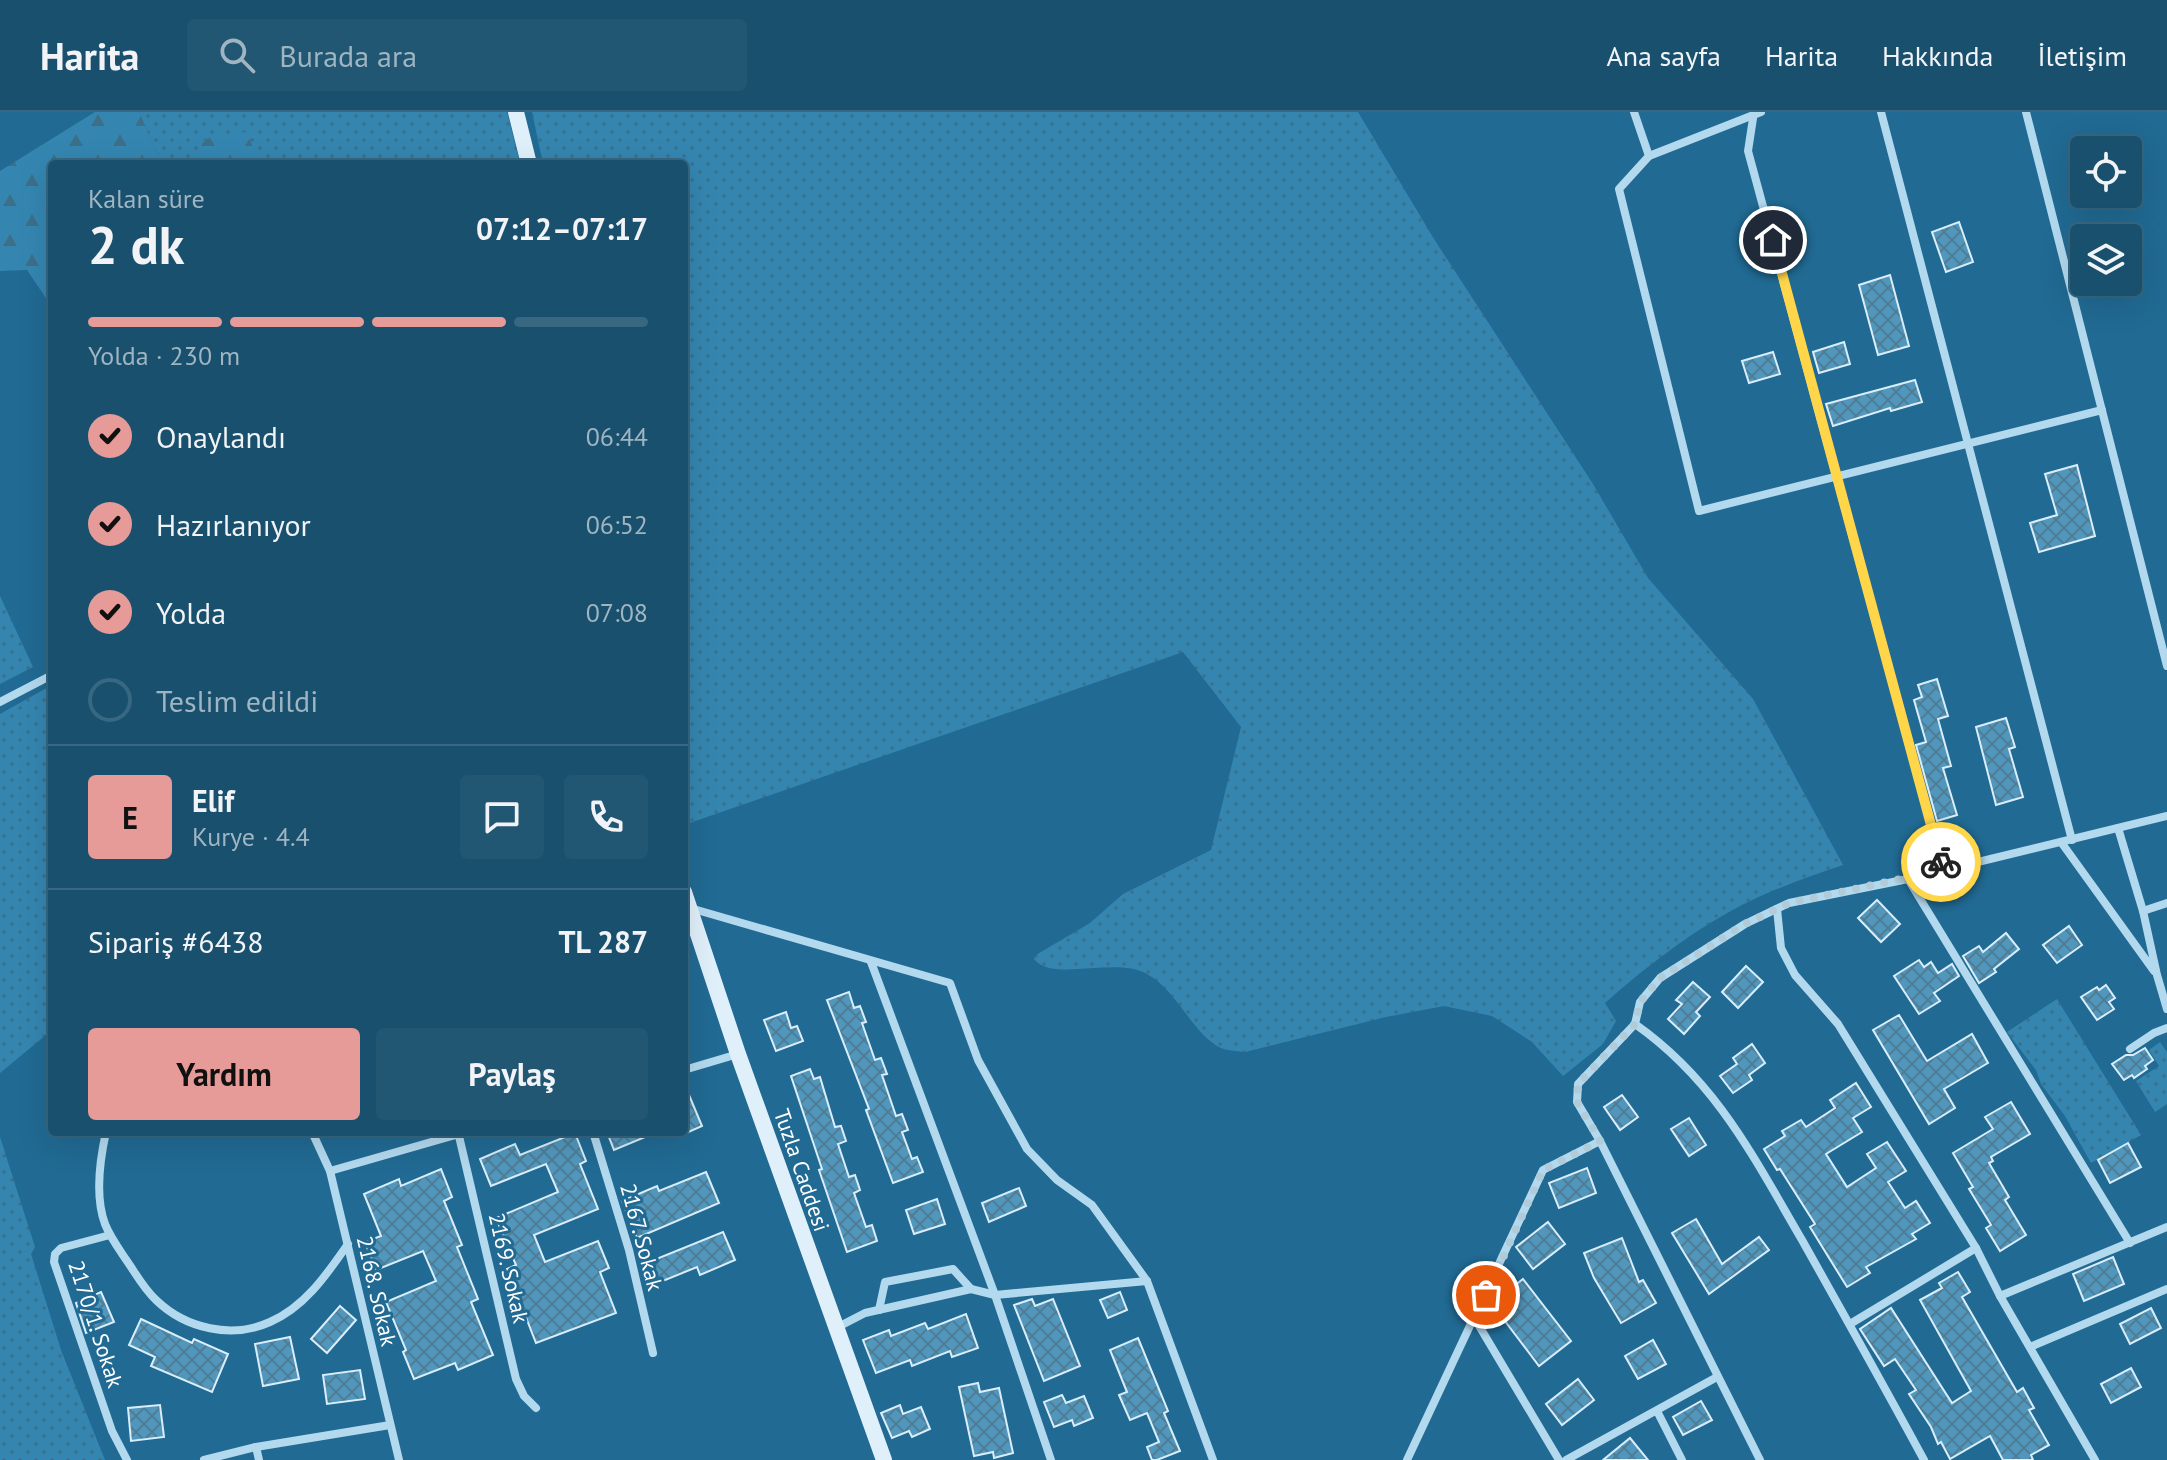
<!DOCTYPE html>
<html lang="tr">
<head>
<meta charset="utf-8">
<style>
  body { margin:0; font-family:"PT Sans",sans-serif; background:#225773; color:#f1f3f6; height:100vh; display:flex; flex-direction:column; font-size:30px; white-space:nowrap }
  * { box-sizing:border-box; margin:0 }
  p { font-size:26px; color:#9fb5c2 }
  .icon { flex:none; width:44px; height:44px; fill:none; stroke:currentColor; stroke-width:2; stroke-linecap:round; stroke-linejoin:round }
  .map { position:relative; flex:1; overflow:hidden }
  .details { position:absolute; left:48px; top:48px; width:640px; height:976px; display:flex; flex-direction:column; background:#19506e; border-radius:8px; box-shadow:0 8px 32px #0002,0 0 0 2px #376781 }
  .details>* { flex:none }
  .tools { position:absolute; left:2070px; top:24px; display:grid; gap:16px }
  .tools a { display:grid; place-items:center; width:72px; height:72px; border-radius:8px; background:#19506e; box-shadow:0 8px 32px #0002,0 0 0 2px #376781; font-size:40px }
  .pin { position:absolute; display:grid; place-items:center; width:68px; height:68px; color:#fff; margin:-34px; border:4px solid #fff; border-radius:50%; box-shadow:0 2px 8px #0007 }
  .courier { position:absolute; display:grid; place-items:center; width:80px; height:80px; margin:-40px; border:6px solid #ffd54a; border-radius:50%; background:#fff; color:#222; box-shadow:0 2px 10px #0007 }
  .overview em { font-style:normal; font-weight:700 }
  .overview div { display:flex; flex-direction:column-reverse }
  .overview { display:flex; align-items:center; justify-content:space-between; height:136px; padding:0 40px }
  h1 { font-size:52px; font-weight:700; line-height:60px }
  .bar { display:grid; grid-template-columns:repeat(4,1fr); gap:12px 8px; align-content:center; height:96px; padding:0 40px }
  .bar i { height:10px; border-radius:6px; background:#376781 }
  .bar .current { background:#e69b98 }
  .bar p { grid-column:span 4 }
  .line { display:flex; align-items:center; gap:20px; padding:0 40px; border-top:2px solid #376781 }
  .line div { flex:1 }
  .round { display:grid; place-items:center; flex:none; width:84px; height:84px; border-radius:8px; background:#225773 }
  ol { padding:0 40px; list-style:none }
  li { display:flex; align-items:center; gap:24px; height:88px }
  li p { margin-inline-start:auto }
  li .icon { padding:8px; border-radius:50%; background:#e69b98; color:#111; stroke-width:4 }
  li:last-child { color:#9fb5c2 }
  li i { width:44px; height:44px; border:4px solid #376781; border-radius:50% }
  .cta { display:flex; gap:16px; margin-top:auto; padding:16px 40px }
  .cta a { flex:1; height:92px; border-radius:8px; background:#e69b98; color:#111; font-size:32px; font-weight:700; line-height:92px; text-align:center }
  .cta a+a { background:#225773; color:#f1f3f6 }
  header { display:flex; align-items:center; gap:48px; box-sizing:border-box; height:112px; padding:0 40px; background:#19506e; border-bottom:2px solid #376781 }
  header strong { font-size:38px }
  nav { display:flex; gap:44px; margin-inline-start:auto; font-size:28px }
  .search { width:560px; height:72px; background:#225773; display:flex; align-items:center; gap:20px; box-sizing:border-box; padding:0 28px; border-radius:8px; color:#9fb5c2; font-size:30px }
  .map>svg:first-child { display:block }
  .green { fill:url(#green-dots) }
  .forest { fill:url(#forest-firs) }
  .building { fill:url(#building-cross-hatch); stroke:#d9eefa; stroke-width:2 }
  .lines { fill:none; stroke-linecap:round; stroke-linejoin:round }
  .minor { stroke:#b3d9ee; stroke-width:8 }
  .secondary { stroke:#e0f0fa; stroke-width:16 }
  .done { stroke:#b1cbd9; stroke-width:8; stroke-dasharray:0 14.4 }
  .route { stroke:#ffd54a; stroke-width:10 }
  .labels { text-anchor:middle; stroke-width:6; stroke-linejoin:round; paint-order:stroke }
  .street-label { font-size:22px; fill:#fff; stroke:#216a93 }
</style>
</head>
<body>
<header>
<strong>Harita</strong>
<div class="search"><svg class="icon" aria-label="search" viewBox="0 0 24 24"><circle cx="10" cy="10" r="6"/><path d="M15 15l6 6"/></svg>Burada ara</div>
<nav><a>Ana sayfa</a><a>Harita</a><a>Hakkında</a><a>İletişim</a></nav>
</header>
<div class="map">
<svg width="2167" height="1348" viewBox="0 0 2167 1348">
  <defs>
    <pattern id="green-dots" width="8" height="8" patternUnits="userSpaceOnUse" patternTransform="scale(2)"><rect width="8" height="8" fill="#3486b1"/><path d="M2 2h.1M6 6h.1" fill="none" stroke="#3e6f89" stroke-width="1.8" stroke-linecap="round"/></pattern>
    <pattern id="forest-firs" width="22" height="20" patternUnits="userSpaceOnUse" patternTransform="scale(2)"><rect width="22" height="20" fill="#3486b1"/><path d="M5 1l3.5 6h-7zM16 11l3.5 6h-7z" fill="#3e6f89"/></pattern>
    <pattern id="building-cross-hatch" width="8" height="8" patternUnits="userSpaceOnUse" patternTransform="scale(2)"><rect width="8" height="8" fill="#5197bd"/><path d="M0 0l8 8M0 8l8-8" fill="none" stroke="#4f7d95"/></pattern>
  </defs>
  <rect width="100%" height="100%" fill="#216a93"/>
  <!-- green -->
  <g class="green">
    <path d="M139,0H507L520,52H261L245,20L198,49L200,52H166L155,37Z"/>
    <path d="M532,0H1358L1434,127L1593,372L1648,466L1753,587L1843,753C1804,766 1765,780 1729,800C1687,823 1641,859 1605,891L1616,909L1603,932L1563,964L1532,930L1492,904L1444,894L1386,905L1245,940C1238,939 1228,939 1221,936C1193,923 1178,879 1147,862C1115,844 1053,871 1034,847L1036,843L1090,811L1123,782L1211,738L1241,615L1183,540L684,713V52H543Z"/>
    <path d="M0,484L33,555L0,572Z"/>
    <path d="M52,573V918L0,961V602Z"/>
    <path d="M2057,887L2141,1023L2091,1051L2065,1004L2041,972L2036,958L2007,920Z"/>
    <path d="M2160,930L2167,940V992L2155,1000L2136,969L2159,954L2149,938Z"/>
    <path d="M0,1025L35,1135L31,1142L61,1238L105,1348H0Z"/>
  </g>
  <!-- forest -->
  <g class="forest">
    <path d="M95,0H139L155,37L166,52H52V195L27,158L0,159V59Z"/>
    <path d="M246,20L261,52H200L198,49L199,28Z"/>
  </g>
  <!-- building -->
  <g class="building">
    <path d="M1959,110L1973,150L1946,160L1932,120Z"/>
    <path d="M1890,163L1909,234L1878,243L1859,173Z"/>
    <path d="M1844,230L1850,252L1819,261L1813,240Z"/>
    <path d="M1773,240L1780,262L1749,271L1742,249Z"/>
    <path d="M1915,268L1922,290L1891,299L1890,296L1833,314L1826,292Z"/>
    <path d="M2077,353L2095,424L2039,440L2030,411L2057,403L2045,362Z"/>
    <path d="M1937,567L1948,604L1938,607L1951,654L1943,656L1957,703L1937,709L1916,633L1926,630L1914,588L1922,585L1918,573Z"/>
    <path d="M2006,606L2015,635L2009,637L2023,685L1996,693L1976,615Z"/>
    <path d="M1877,788L1900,812L1881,830L1858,806Z"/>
    <path d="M2069,814L2082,833L2057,851L2043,833Z"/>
    <path d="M2006,821L2019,837L1994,857L1996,860L1979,871L1963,844L1979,834L1983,840Z"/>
    <path d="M1919,848L1924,855L1931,850L1938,861L1952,852L1959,864L1934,881L1940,889L1919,902L1894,864Z"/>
    <path d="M1746,854L1763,870L1738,896L1722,880Z"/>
    <path d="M1693,870L1710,885L1696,900L1700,904L1684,922L1668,907L1682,892L1676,888Z"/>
    <path d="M2106,873L2115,886L2109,890L2114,897L2097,908L2081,885L2097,875L2099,878Z"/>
    <path d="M849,880L854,896L860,894L866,910L862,911L875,948L881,946L887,962L882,963L896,1004L902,1002L908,1018L902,1020L912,1047L917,1045L923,1060L893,1071L866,998L869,997L827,888Z"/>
    <path d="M786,900L791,916L797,914L803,929L776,939L764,908Z"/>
    <path d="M1899,903L1927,949L1972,922L1988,951L1944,977L1955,996L1929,1012L1873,918Z"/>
    <path d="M1752,932L1765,951L1749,963L1752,968L1733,981L1720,964L1737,952L1733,946Z"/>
    <path d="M2145,936L2153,948L2145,954L2147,957L2134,966L2132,963L2124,968L2112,952L2126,943H2133Z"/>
    <path d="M810,957L814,967L820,965L835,1015L841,1014L846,1029L838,1032L849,1065L855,1063L860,1078L854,1081L866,1115L872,1113L877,1129L847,1140L819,1058L822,1057L791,964Z"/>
    <path d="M684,971L702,1014L684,1022Z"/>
    <path d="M1856,971L1871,995L1853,1006L1862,1020L1826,1042L1847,1075L1876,1056L1867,1042L1887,1030L1906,1059L1888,1070L1905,1096L1916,1089L1930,1111L1912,1122L1916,1127L1866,1155L1870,1161L1847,1175L1810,1115L1815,1112L1780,1057L1777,1058L1764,1037L1785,1024L1782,1019L1801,1008L1806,1015L1835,996L1830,988Z"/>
    <path d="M1622,983L1638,1005L1620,1018L1604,995Z"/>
    <path d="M2011,990L2030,1022L1991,1045L1993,1049L1989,1051L2009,1085L2005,1088L2026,1123L2000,1139L1986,1116L1991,1113L1969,1077L1973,1075L1953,1041L1993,1017L1985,1005Z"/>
    <path d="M1689,1006L1706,1033L1689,1044L1671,1017Z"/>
    <path d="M607,1020H657L614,1038Z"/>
    <path d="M575,1021L586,1049L580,1052L598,1097L534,1123L545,1150L598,1129L609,1156L600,1160L616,1201L536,1231L507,1157L516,1153L496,1106L558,1080L546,1052L491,1074L480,1047L515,1032L520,1043Z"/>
    <path d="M2128,1031L2141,1055L2110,1071L2098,1048Z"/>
    <path d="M1587,1056L1596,1081L1559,1096L1549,1071Z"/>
    <path d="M441,1057L452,1085L444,1089L462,1133L457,1135L478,1187L471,1190L493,1243L458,1258L455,1251L414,1267L403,1240L406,1238L386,1190L436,1169L423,1139L376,1158L365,1130L381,1124L364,1082L399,1067L401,1074Z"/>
    <path d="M706,1060L719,1091L637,1126L622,1089L657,1074L659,1079Z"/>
    <path d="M1019,1076L1026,1094L989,1110L982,1091Z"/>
    <path d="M937,1087L945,1112L914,1122L906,1098Z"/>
    <path d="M1696,1107L1722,1152L1759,1125L1769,1138L1709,1182L1672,1121Z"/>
    <path d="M1548,1110L1565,1132L1533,1157L1516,1135Z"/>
    <path d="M723,1120L735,1148L700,1163L697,1155L653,1173L644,1152Z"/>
    <path d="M1622,1126L1639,1170L1643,1168L1656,1191L1621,1211L1594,1166L1584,1141Z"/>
    <path d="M2113,1145L2124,1172L2084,1189L2073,1162Z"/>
    <path d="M1958,1160L1970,1180L1962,1185L2017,1280L2023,1276L2034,1296L2029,1298L2049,1333L2031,1343L2033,1348H2003L1990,1324L1950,1347L1941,1330L1938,1332L1931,1315L1909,1282L1916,1278L1895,1247L1884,1254L1860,1217L1891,1196L1952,1291L1971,1279L1920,1188L1942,1176L1939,1171Z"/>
    <path d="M1523,1167L1571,1229L1539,1254L1492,1192Z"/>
    <path d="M101,1180L114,1210L86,1221L76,1191Z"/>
    <path d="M1120,1180L1127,1198L1108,1206L1100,1188Z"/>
    <path d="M1032,1187L1035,1194L1053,1187L1080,1254L1044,1269L1014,1193Z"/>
    <path d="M340,1194L356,1208L327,1241L311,1227Z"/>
    <path d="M2151,1196L2161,1216L2130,1232L2120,1212Z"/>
    <path d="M966,1202L978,1236L952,1245L950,1239L912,1254L910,1248L876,1261L863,1228L889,1218L891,1224L925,1211L928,1217Z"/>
    <path d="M141,1207L192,1231L194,1227L228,1242L212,1280L151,1254L155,1245L129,1233Z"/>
    <path d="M290,1225L299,1267L263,1274L255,1232Z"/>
    <path d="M1138,1226L1168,1299L1164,1301L1180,1339L1157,1348H1152L1147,1335L1159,1330L1147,1301L1130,1308L1119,1283L1127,1280L1110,1238Z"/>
    <path d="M1653,1228L1666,1252L1638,1267L1625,1244Z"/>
    <path d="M2131,1256L2141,1275L2111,1291L2101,1272Z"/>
    <path d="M360,1258L365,1287L327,1292L323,1263Z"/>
    <path d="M1578,1267L1594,1288L1562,1313L1546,1292Z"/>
    <path d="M978,1271L980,1280L999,1276L1013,1341L994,1346L993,1340L974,1344L959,1275Z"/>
    <path d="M1062,1283L1066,1291L1084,1284L1093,1306L1074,1314L1072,1308L1054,1315L1044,1290Z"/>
    <path d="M1701,1289L1712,1308L1683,1323L1673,1305Z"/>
    <path d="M160,1293L164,1325L131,1329L128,1296Z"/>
    <path d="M900,1293L903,1302L921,1295L930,1317L912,1325L909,1319L892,1326L881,1301Z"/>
    <path d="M1630,1326L1648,1348H1603Z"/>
  </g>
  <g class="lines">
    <!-- minor -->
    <g class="minor">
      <path d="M1634,0L1649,44"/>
      <path d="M1754,0L1748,39L1943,758"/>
      <path d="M1761,0L1649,44L1619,77L1699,399L2102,298"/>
      <path d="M1881,0L2072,728"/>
      <path d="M2026,0L2167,554"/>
      <path d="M0,590L52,563"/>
      <path d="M2118,716L2143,799L2157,863L2167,897"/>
      <path d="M2061,730L2154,859"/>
      <path d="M1908,767L2130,1131"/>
      <path d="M690,796L950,871L978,948L1027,1037L1057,1068L1092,1093L1147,1169L1213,1348"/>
      <path d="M1777,797L1781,836L1795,863L1838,912L1976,1136L2000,1184L2095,1348"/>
      <path d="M2143,799L2167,791"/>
      <path d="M871,850L995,1183L1051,1348"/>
      <path d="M2130,937L2154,921L2167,916"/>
      <path d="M684,958L738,942"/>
      <path d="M106,1020C100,1047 95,1085 105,1112C110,1125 119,1137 127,1149C136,1162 144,1177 156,1188C186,1217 232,1227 270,1210C305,1195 327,1162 348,1132"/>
      <path d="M312,1020L330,1059L399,1348"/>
      <path d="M458,1020L516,1267L524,1284L536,1296"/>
      <path d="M593,1020L629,1138L653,1241"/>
      <path d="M1600,1029L1577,990L1578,972L1635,912"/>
      <path d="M330,1059L466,1020"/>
      <path d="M110,1123L61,1136L55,1142L54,1150L112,1319L127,1348"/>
      <path d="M2000,1184L2167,1115"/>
      <path d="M879,1198L885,1170L953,1157L971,1177"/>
      <path d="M1475,1207L1559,1348"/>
      <path d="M1850,1212L1976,1136"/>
      <path d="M836,1216L865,1201L971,1177L995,1183L1147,1169"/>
      <path d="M2030,1235L2167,1177"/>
      <path d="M1657,1299L1682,1348"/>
      <path d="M256,1335L259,1348"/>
      <path d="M204,1348L256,1335L390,1313"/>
      <path d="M1407,1348L1543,1058L1600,1029L1760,1348"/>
      <path d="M1566,1348L1717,1265"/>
      <path d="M1924,1348C1884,1274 1843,1201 1802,1128C1753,1044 1716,969 1635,912L1640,890L1660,866L1745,812L1789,791L1908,767L2167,704"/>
    </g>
    <!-- secondary -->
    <g class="secondary">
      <path d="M516,0L529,52"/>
      <path d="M684,780L738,942L884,1348"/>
    </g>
  </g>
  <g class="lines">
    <!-- done -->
    <path class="done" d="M1486,1183L1543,1058L1600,1029L1577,990L1578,972L1635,912L1640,890L1660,866L1745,812L1789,791L1943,758L1941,750"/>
    <!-- route -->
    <path class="route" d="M1773,128L1941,750"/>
  </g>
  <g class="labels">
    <!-- street labels -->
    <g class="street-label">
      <text transform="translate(802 1058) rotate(71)" y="8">Tuzla Caddesi</text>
      <text transform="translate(642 1125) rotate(75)" y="8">2167. Sokak</text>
      <text transform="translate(509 1156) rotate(77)" y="8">2169. Sokak</text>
      <text transform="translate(377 1179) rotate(77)" y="8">2168. Sokak</text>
      <text transform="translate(96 1212) rotate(72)" y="8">2170/1. Sokak</text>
    </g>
  </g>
</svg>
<div class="tools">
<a><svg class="icon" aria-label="locate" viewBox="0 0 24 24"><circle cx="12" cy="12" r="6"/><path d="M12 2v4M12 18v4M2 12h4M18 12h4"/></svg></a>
<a><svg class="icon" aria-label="layers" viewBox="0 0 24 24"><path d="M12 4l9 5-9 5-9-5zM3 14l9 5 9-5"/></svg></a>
</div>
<div class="pin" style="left:1486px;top:1183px;background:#ea580c"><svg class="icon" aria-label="bag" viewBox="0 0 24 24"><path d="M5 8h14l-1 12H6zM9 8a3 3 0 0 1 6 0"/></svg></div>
<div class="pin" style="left:1773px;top:128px;background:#1f2937"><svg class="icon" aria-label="home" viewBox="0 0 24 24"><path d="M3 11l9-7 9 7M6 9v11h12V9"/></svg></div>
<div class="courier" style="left:1941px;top:750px"><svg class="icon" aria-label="bike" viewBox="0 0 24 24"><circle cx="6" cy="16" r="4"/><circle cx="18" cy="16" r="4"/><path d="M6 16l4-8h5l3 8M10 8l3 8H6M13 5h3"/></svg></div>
<section class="details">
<div class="overview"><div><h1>2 dk</h1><p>Kalan süre</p></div><em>07:12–07:17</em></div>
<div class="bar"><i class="current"></i><i class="current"></i><i class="current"></i><i></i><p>Yolda · 230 m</p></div>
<ol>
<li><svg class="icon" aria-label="check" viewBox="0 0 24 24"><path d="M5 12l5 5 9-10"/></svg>Onaylandı<p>06:44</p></li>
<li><svg class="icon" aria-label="check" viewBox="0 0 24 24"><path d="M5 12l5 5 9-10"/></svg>Hazırlanıyor<p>06:52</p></li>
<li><svg class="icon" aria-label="check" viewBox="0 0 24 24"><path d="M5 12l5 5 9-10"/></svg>Yolda<p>07:08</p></li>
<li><i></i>Teslim edildi</li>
</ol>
<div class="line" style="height:144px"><b class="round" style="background:#e69b98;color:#111">E</b><div><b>Elif</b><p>Kurye · 4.4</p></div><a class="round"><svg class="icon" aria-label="chat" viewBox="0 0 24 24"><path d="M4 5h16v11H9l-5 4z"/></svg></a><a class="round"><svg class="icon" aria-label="phone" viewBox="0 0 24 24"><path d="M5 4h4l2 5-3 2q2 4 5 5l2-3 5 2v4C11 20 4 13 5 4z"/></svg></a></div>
<div class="line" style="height:104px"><div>Sipariş #6438</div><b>TL 287</b></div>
<div class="cta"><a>Yardım</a><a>Paylaş</a></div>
</section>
</div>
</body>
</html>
